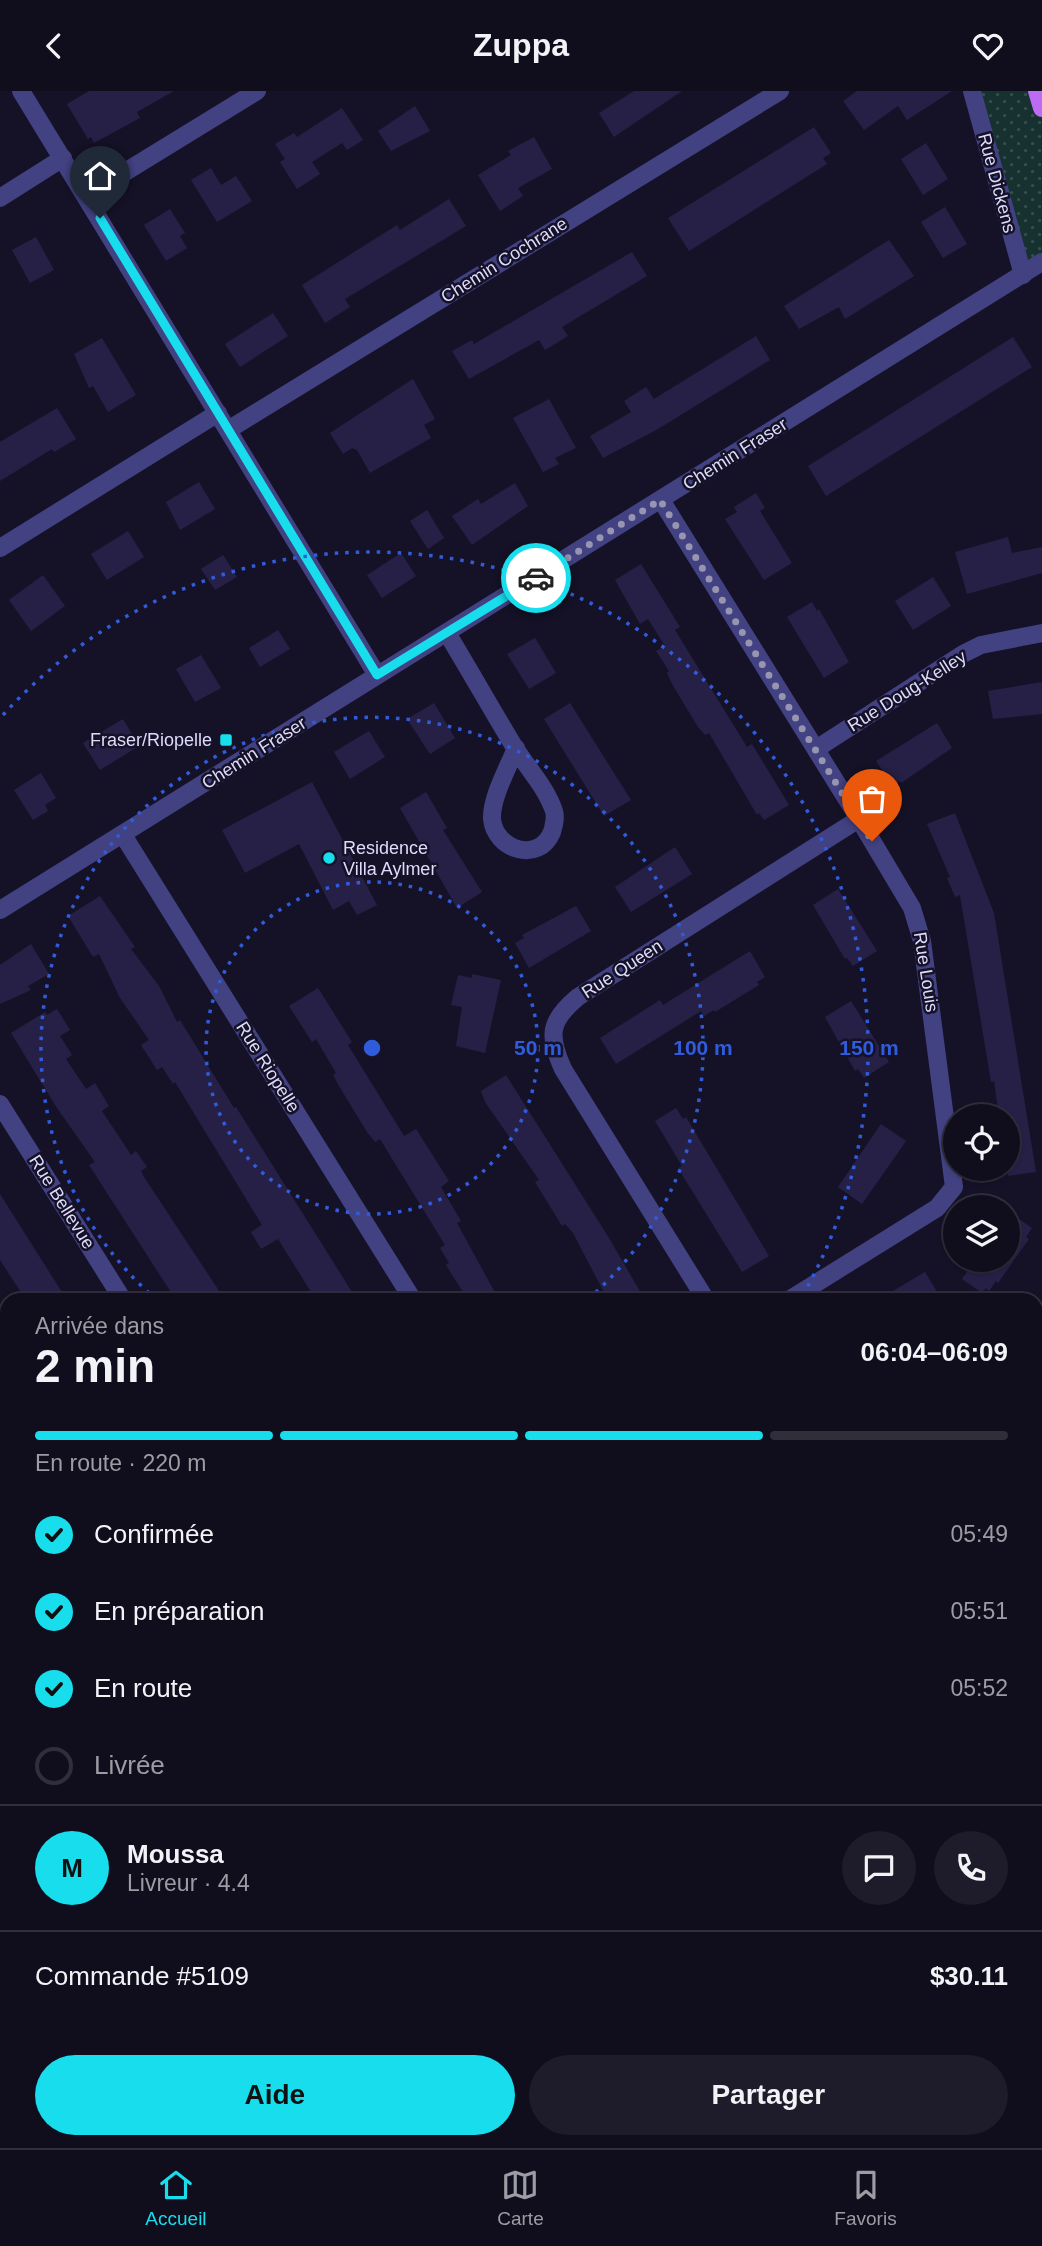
<!DOCTYPE html>
<html lang="fr">
<head>
<meta charset="utf-8">
<style>
  body { margin:0; font-family:Arial,sans-serif; background:#1e1c2a; color:#f1f3f6; height:100vh; display:flex; flex-direction:column; font-size:26px; white-space:nowrap }
  * { box-sizing:border-box; margin:0 }
  p { font-size:23px; color:#9c9ca4 }
  .icon { flex:none; width:38px; height:38px; fill:none; stroke:currentColor; stroke-width:2; stroke-linecap:round; stroke-linejoin:round }
  .map { position:relative; flex:1; overflow:hidden }
  .panel { position:absolute; left:0px; top:1202px; width:1043px; height:856px; display:flex; flex-direction:column; background:#100e1d; border-radius:21px 21px 0 0; box-shadow:0 2px 5px #0004,0 0 0 2px #302e3b }
  .panel>* { flex:none }
  .fabs { position:absolute; left:943px; top:1013px; display:grid; gap:14px }
  .fabs a { display:grid; place-items:center; width:77px; height:77px; border-radius:50%; background:#100e1d; box-shadow:0 2px 5px #0004,0 0 0 2px #302e3b; font-size:35px }
  .pin { position:absolute; display:grid; place-items:center; width:60px; height:60px; color:#fff; margin:-72px -30px; border-radius:50% 50% 50% 0; rotate:-45deg; box-shadow:0 0 7px #0007 }
  .pin .icon { rotate:45deg }
  .courier { position:absolute; display:grid; place-items:center; width:70px; height:70px; margin:-35px; border:5px solid #18ddec; border-radius:50%; background:#fff; color:#222; box-shadow:0 2px 9px #0007 }
  .head em { font-style:normal; font-weight:700 }
  .head div { display:flex; flex-direction:column-reverse }
  .head { display:flex; align-items:center; justify-content:space-between; height:119px; padding:0 35px }
  h1 { font-size:46px; font-weight:700; line-height:52px }
  .bar { display:grid; grid-template-columns:repeat(4,1fr); gap:10px 7px; align-content:center; height:84px; padding:0 35px }
  .bar i { height:9px; border-radius:5px; background:#302e3b }
  .bar .current { background:#18ddec }
  .bar p { grid-column:span 4 }
  .line { display:flex; align-items:center; gap:18px; padding:0 35px; border-top:2px solid #302e3b }
  .line div { flex:1 }
  .round { display:grid; place-items:center; flex:none; width:74px; height:74px; border-radius:37px; background:#1e1c2a }
  ol { padding:0 35px; list-style:none }
  li { display:flex; align-items:center; gap:21px; height:77px }
  li p { margin-inline-start:auto }
  li .icon { padding:7px; border-radius:50%; background:#18ddec; color:#111; stroke-width:4 }
  li:last-child { color:#9c9ca4 }
  li i { width:38px; height:38px; border:4px solid #302e3b; border-radius:50% }
  .action { display:flex; gap:14px; margin-top:auto; padding:14px 35px }
  .action a { flex:1; height:80px; border-radius:42px; background:#18ddec; color:#111; font-size:28px; font-weight:700; line-height:80px; text-align:center }
  .action a+a { background:#1e1c2a; color:#f1f3f6 }
  header { display:flex; justify-content:space-between; align-items:center; height:91px; padding:0 35px; background:#100e1d; font-size:32px; font-weight:700 }
  .tabs { display:flex; justify-content:space-around; align-items:center; height:98px; border-top:2px solid #302e3b; background:#100e1d; font-size:19px; color:#9c9ca4 }
  .tabs a { display:grid; justify-items:center; gap:4px }
  .tabs .current { color:#18ddec }
  .map>svg:first-child { display:block }
  .grass { fill:url(#grass-dots) }
  .pitch { fill:#16312f }
  .building { fill:#262046 }
  .lines { fill:none; stroke-linecap:round; stroke-linejoin:round }
  .path { stroke:#3bb0a6; stroke-width:4.5; stroke-dasharray:3.5 5; stroke-linecap:butt }
  .minor { stroke:#424182; stroke-width:18 }
  .major { stroke:#bc6cf3; stroke-width:18 }
  .done { stroke:#9895b1; stroke-width:7; stroke-dasharray:0 12.6 }
  .route { stroke:#18ddec; stroke-width:9 }
  .ring { fill:none; stroke:#305cdc; stroke-width:3.5; stroke-dasharray:3.5 7 }
  .poi-dot { fill:#18ddec; stroke:#151227; stroke-width:2.5 }
  .labels { text-anchor:middle; stroke-width:5; stroke-linejoin:round; paint-order:stroke }
  .street-label { font-size:18px; fill:#dedbfc; stroke:#151227 }
  .poi-label { font-size:18px; fill:#dedbfc; stroke:#151227; text-anchor:end }
  .centre { fill:#305cdc; stroke:#151227; stroke-width:3.5 }
  .ring-label { font-size:21px; text-anchor:middle; font-weight:bold; fill:#305cdc; stroke:#151227; stroke-width:5; stroke-linejoin:round; paint-order:stroke }
</style>
</head>
<body>
<header><svg class="icon" aria-label="back" viewBox="0 0 24 24"><path d="M15 5l-7 7 7 7"/></svg>Zuppa<svg class="icon" aria-label="heart" viewBox="0 0 24 24"><path d="M12 20l-8-8c-3-5 5-10 8-4 3-6 11-1 8 4z"/></svg></header>
<div class="map">
<svg width="1042" height="2057" viewBox="0 0 1042 2057">
  <defs>
    <pattern id="grass-dots" width="8" height="8" patternUnits="userSpaceOnUse" patternTransform="scale(1.75)"><rect width="8" height="8" fill="#16312f"/><path d="M2 2h.1M6 6h.1" fill="none" stroke="#374e4e" stroke-width="1.8" stroke-linecap="round"/></pattern>
  </defs>
  <rect width="100%" height="100%" fill="#151227"/>
  <!-- grass -->
  <g class="grass">
    <path d="M972,0H1037L1042,17V171L1023,184Z"/>
    <path d="M0,1591L7,1602V1788H0Z"/>
  </g>
  <!-- pitch -->
  <path class="pitch" d="M0,1674H7V1772L0,1773Z"/>
  <!-- building -->
  <g class="building">
    <path d="M89,0H174L137,21L140,27L94,52L91,46L88,48L67,13Z"/>
    <path d="M634,0H682L614,46L599,22Z"/>
    <path d="M857,0H952L907,29L898,15L864,39L843,10Z"/>
    <path d="M415,15L430,40L391,60L378,40Z"/>
    <path d="M342,17L363,49L347,59L342,52L312,71L320,83L297,98L280,71L285,68L275,53L294,42L297,46Z"/>
    <path d="M814,36L831,62L823,67L827,73L689,160L668,127Z"/>
    <path d="M534,46L552,78L518,97L523,105L500,120L478,84L511,64L508,60Z"/>
    <path d="M926,52L948,88L923,104L901,68Z"/>
    <path d="M211,77L221,94L236,85L252,110L217,131L191,89Z"/>
    <path d="M449,108L466,135L345,208L350,216L325,232L302,194L397,134L400,139Z"/>
    <path d="M945,116L967,153L943,167L921,131Z"/>
    <path d="M170,118L185,142L180,145L187,157L166,170L144,134Z"/>
    <path d="M36,146L54,179L30,192L12,159Z"/>
    <path d="M889,149L914,185L845,228L839,216L799,238L784,215Z"/>
    <path d="M632,161L647,185L562,236L568,245L545,259L539,249L469,288L452,260L472,249L474,253Z"/>
    <path d="M273,222L288,245L240,276L225,253Z"/>
    <path d="M756,245L770,269L658,338L603,367L590,345L631,321L624,310L646,296L654,308Z"/>
    <path d="M1013,246L1032,276L826,405L808,375Z"/>
    <path d="M102,247L136,304L108,321L93,295L89,297L74,263Z"/>
    <path d="M413,288L435,328L424,334L431,347L370,382L357,359L352,357L343,363L330,342Z"/>
    <path d="M549,308L576,357L555,367L559,373L543,381L513,327Z"/>
    <path d="M57,317L76,348L54,361L52,358L0,390V351Z"/>
    <path d="M199,391L215,418L180,439L166,411Z"/>
    <path d="M515,392L528,415L472,454L452,425L478,408L481,413Z"/>
    <path d="M756,402L765,417L760,420L792,472L764,489L725,428L737,421L734,416Z"/>
    <path d="M427,419L444,447L428,458L410,430Z"/>
    <path d="M128,440L144,466L107,489L91,463Z"/>
    <path d="M1008,446L1012,462L1042,456V482L967,503L955,461Z"/>
    <path d="M401,462L416,485L382,507L367,484Z"/>
    <path d="M223,464L237,486L215,499L201,478Z"/>
    <path d="M641,473L680,536L675,539L747,656L752,653L789,714L764,729L759,722L757,724L709,642L705,644L698,636L672,593L667,582L669,580L656,560L665,555L648,528L640,533L615,489Z"/>
    <path d="M43,484L65,515L31,540L9,509Z"/>
    <path d="M933,486L951,515L913,539L895,510Z"/>
    <path d="M812,511L817,520L819,518L849,571L824,587L787,526Z"/>
    <path d="M278,539L290,558L260,576L249,557Z"/>
    <path d="M535,547L556,582L529,598L507,563Z"/>
    <path d="M201,564L221,597L195,611L176,578Z"/>
    <path d="M1042,591V623L993,628L988,600Z"/>
    <path d="M434,612L455,647L430,663L407,628Z"/>
    <path d="M570,612L631,709L604,725L544,628Z"/>
    <path d="M123,628L139,655L100,679L83,652Z"/>
    <path d="M937,632L952,657L901,692L900,690L892,695L876,670Z"/>
    <path d="M369,640L385,666L350,688L334,661Z"/>
    <path d="M41,682L56,707L45,714L48,720L33,729L14,699Z"/>
    <path d="M312,691L377,814L357,824L349,810L333,819L299,753L245,782L222,739Z"/>
    <path d="M426,701L447,737L443,739L482,801L457,817L400,717Z"/>
    <path d="M955,722L994,822L1036,1081L1008,1085V1026H999L994,990L991,991L960,804L955,806L947,787L950,786L927,733Z"/>
    <path d="M675,756L692,783L631,821L615,796Z"/>
    <path d="M838,798L877,860L853,875L847,867L845,868L813,814Z"/>
    <path d="M100,805L135,856L131,858L159,895L177,931L180,929L234,1017L236,1016L357,1209H316L278,1148L261,1158L251,1141L262,1134L175,991L173,993L162,976L157,979L141,954L149,949L120,907L99,863L93,866L68,825Z"/>
    <path d="M576,815L591,840L529,877L515,852L524,847L522,844Z"/>
    <path d="M31,853L49,883L28,895L31,899L0,913V874Z"/>
    <path d="M750,860L765,886L757,891L759,894L715,921L714,919L704,925L701,920L616,973L600,947L660,909L663,914Z"/>
    <path d="M472,883L501,889L485,962L456,955L462,916L451,914L458,884L472,887Z"/>
    <path d="M318,897L352,951L348,954L404,1045L416,1038L449,1090L441,1096L461,1130L457,1132L499,1209H468L446,1174L449,1172L440,1157L445,1154L380,1048L375,1051L367,1041L339,995L333,984L336,982L316,948L312,951L289,915Z"/>
    <path d="M851,910L889,971L864,987L858,978L855,980L825,926Z"/>
    <path d="M57,918L70,939L60,945L72,964L66,968L86,998L95,992L109,1015L102,1020L131,1064L136,1060L147,1076L141,1080L144,1086L225,1209H176L89,1074L95,1071L57,1017L11,942L45,921L47,924Z"/>
    <path d="M506,984L609,1147L645,1209H608L573,1142L565,1133L562,1135L535,1091L539,1089L485,1011L481,1000Z"/>
    <path d="M676,1017L683,1028L686,1026L769,1165L742,1181L678,1077L682,1075L655,1030Z"/>
    <path d="M881,1033L906,1050L862,1113L838,1096Z"/>
    <path d="M0,1103L53,1187L67,1209H26L0,1169Z"/>
    <path d="M1008,1120L1032,1137L1026,1146L1029,1148L998,1192L996,1190L989,1200L986,1197L982,1202L962,1188L975,1169H1008Z"/>
    <path d="M925,1181L942,1209H878L908,1191Z"/>
  </g>
  <g class="lines">
    <!-- path -->
    <path class="path" d="M882,2051L899,2057"/>
    <!-- minor -->
    <g class="minor">
      <path d="M21,0L377,584"/>
      <path d="M972,0L1023,184"/>
      <path d="M86,105L257,0"/>
      <path d="M0,107L63,67"/>
      <path d="M228,339L780,0"/>
      <path d="M661,409L859,728L912,817L922,850L954,1096L937,1117L789,1209"/>
      <path d="M0,457L218,322"/>
      <path d="M447,542C470,580 492,619 515,657C528,678 546,696 554,720C556,727 554,734 552,741C539,773 495,759 492,728C491,707 508,677 516,657"/>
      <path d="M816,658L963,563L981,554L1042,542"/>
      <path d="M123,744L413,1209"/>
      <path d="M0,819L1042,171"/>
      <path d="M0,1013L123,1209"/>
      <path d="M706,1209L563,978C548,944 549,930 578,906L859,728"/>
      <path d="M1036,1380L1042,1379"/>
      <path d="M0,1424L7,1422"/>
      <path d="M0,2030L7,2032"/>
      <path d="M58,2051L75,2057"/>
      <path d="M306,2057L308,2051"/>
      <path d="M581,2057L583,2051"/>
      <path d="M844,2057L846,2051"/>
    </g>
    <!-- major -->
    <path class="major" d="M1037,0L1042,17"/>
  </g>
  <g class="lines">
    <!-- done -->
    <path class="done" d="M536,487L660,409L872,750"/>
    <!-- route -->
    <path class="route" d="M100,127L377,584L536,487"/>
  </g>
  <!-- distance rings -->
  <g class="ring">
    <circle cx="372" cy="957" r="166"/>
    <path d="M157 1209A331 331 0 1 1 587 1209"/>
    <path d="M3 624A497 497 0 0 1 800 1209"/>
  </g>
  <!-- markers -->
  <g class="poi-dot">
    <rect x="219" y="642" width="14" height="14" rx="3.5"/>
    <circle cx="329" cy="767" r="7"/>
  </g>
  <g class="labels">
    <!-- street labels -->
    <g class="street-label">
      <text transform="translate(997 92) rotate(75)" y="6">Rue Dickens</text>
      <text transform="translate(504 169) rotate(-32)" y="6">Chemin Cochrane</text>
      <text transform="translate(735 363) rotate(-32)" y="6">Chemin Fraser</text>
      <text transform="translate(907 600) rotate(-32)" y="6">Rue Doug-Kelley</text>
      <text transform="translate(254 662) rotate(-32)" y="6">Chemin Fraser</text>
      <text transform="translate(622 878) rotate(-33)" y="6">Rue Queen</text>
      <text transform="translate(926 881) rotate(81)" y="6">Rue Louis</text>
      <text transform="translate(268 976) rotate(58)" y="6">Rue Riopelle</text>
      <text transform="translate(62 1111) rotate(58)" y="6">Rue Bellevue</text>
    </g>
    <!-- poi labels -->
    <g class="poi-label">
      <text x="212" y="655">Fraser/Riopelle</text>
      <text x="343" y="763" text-anchor="start">Residence<tspan x="343" dy="21">Villa Aylmer</tspan></text>
    </g>
  </g>
  <circle cx="372" cy="957" r="10" class="centre"/>
  <g class="ring-label">
    <text x="538" y="964">50 m</text>
    <text x="703" y="964">100 m</text>
    <text x="869" y="964">150 m</text>
  </g>
</svg>
<div class="fabs">
<a><svg class="icon" aria-label="locate" viewBox="0 0 24 24"><circle cx="12" cy="12" r="6"/><path d="M12 2v4M12 18v4M2 12h4M18 12h4"/></svg></a>
<a><svg class="icon" aria-label="layers" viewBox="0 0 24 24"><path d="M12 4l9 5-9 5-9-5zM3 14l9 5 9-5"/></svg></a>
</div>
<div class="pin" style="left:872px;top:750px;background:#ea580c"><svg class="icon" aria-label="bag" viewBox="0 0 24 24"><path d="M5 8h14l-1 12H6zM9 8a3 3 0 0 1 6 0"/></svg></div>
<div class="pin" style="left:100px;top:127px;background:#1f2937"><svg class="icon" aria-label="home" viewBox="0 0 24 24"><path d="M3 11l9-7 9 7M6 9v11h12V9"/></svg></div>
<div class="courier" style="left:536px;top:487px"><svg class="icon" aria-label="car" viewBox="0 0 24 24"><path d="M5 17H2v-5l4-1 3-4h7l3 4 3 1v5h-3M9 17h6M6 11h13"/><circle cx="7" cy="17" r="2"/><circle cx="17" cy="17" r="2"/></svg></div>
<section class="panel">
<div class="head"><div><h1>2 min</h1><p>Arrivée dans</p></div><em>06:04–06:09</em></div>
<div class="bar"><i class="current"></i><i class="current"></i><i class="current"></i><i></i><p>En route · 220 m</p></div>
<ol>
<li><svg class="icon" aria-label="check" viewBox="0 0 24 24"><path d="M5 12l5 5 9-10"/></svg>Confirmée<p>05:49</p></li>
<li><svg class="icon" aria-label="check" viewBox="0 0 24 24"><path d="M5 12l5 5 9-10"/></svg>En préparation<p>05:51</p></li>
<li><svg class="icon" aria-label="check" viewBox="0 0 24 24"><path d="M5 12l5 5 9-10"/></svg>En route<p>05:52</p></li>
<li><i></i>Livrée</li>
</ol>
<div class="line" style="height:126px"><b class="round" style="background:#18ddec;color:#111">M</b><div><b>Moussa</b><p>Livreur · 4.4</p></div><a class="round"><svg class="icon" aria-label="chat" viewBox="0 0 24 24"><path d="M4 5h16v11H9l-5 4z"/></svg></a><a class="round"><svg class="icon" aria-label="phone" viewBox="0 0 24 24"><path d="M5 4h4l2 5-3 2q2 4 5 5l2-3 5 2v4C11 20 4 13 5 4z"/></svg></a></div>
<div class="line" style="height:91px"><div>Commande #5109</div><b>$30.11</b></div>
<div class="action"><a>Aide</a><a>Partager</a></div>
</section>
</div>
<nav class="tabs">
<a class="current"><svg class="icon" aria-label="home" viewBox="0 0 24 24"><path d="M3 11l9-7 9 7M6 9v11h12V9"/></svg>Accueil</a>
<a><svg class="icon" aria-label="map" viewBox="0 0 24 24"><path d="M3 6l6-2 6 2 6-2v14l-6 2-6-2-6 2zM9 4v14M15 6v14"/></svg>Carte</a>
<a><svg class="icon" aria-label="saved" viewBox="0 0 24 24"><path d="M7 4h10v16l-5-4-5 4z"/></svg>Favoris</a>
</nav>
</body>
</html>
